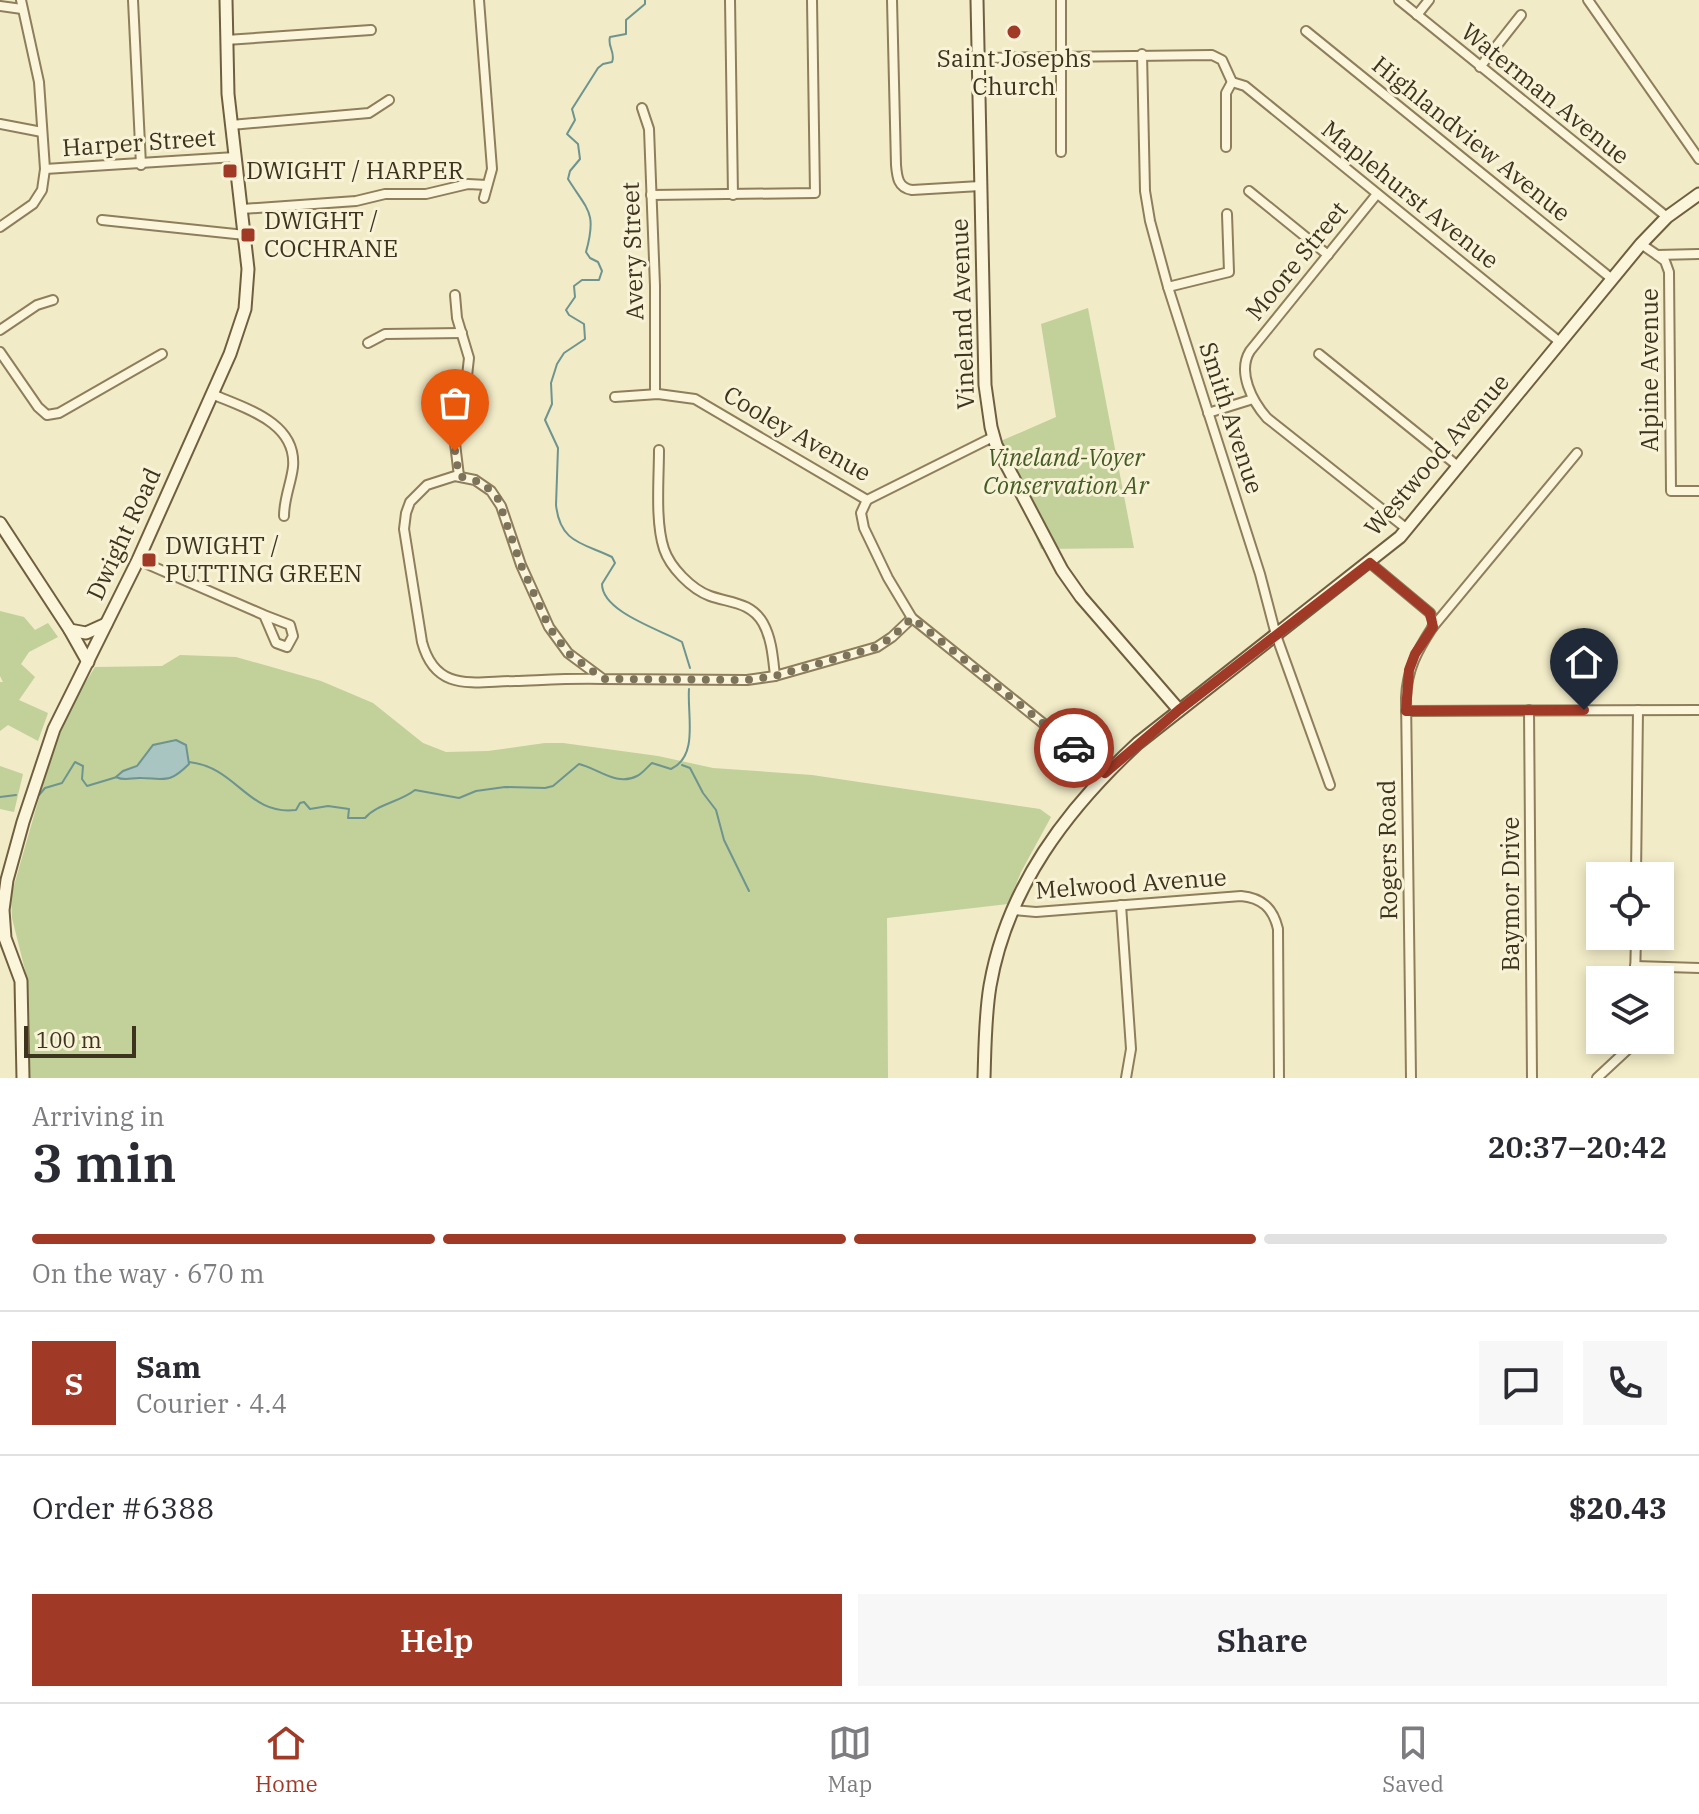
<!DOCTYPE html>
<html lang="en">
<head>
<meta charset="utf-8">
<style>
  body { margin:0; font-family:"IBM Plex Serif",serif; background:#f7f7f7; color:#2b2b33; height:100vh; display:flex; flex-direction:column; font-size:30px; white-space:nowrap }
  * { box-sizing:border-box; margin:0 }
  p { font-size:26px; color:#7c7c81 }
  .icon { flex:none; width:44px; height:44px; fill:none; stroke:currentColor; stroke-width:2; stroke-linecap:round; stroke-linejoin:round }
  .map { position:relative; height:1078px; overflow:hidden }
  .panel { display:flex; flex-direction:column; background:#fff; flex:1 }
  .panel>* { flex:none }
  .controls { position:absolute; left:1586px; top:862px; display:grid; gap:16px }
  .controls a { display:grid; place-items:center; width:88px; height:88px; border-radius:0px; background:#fff; box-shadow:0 4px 12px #0003; font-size:40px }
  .scale { position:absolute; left:24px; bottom:20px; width:112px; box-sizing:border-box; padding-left:8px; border:4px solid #3e331f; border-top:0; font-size:22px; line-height:28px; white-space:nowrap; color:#3e331f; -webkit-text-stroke:6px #f8f3d7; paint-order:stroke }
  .pin { position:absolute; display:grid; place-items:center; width:68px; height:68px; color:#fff; margin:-82px -34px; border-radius:50% 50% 50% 0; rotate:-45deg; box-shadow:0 0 8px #0007 }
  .pin .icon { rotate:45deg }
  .courier { position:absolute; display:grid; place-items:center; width:80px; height:80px; margin:-40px; border:6px solid #a13927; border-radius:50%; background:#fff; color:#222; box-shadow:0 2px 10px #0007 }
  .overview em { font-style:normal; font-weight:600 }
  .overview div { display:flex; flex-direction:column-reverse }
  .overview { display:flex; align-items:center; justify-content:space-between; height:136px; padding:0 32px }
  h1 { font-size:52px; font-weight:600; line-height:60px }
  .bar { display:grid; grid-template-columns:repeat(4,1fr); gap:12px 8px; align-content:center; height:96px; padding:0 32px }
  .bar i { height:10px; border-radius:6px; background:#e1e1e2 }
  .bar .current { background:#a13927 }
  .bar p { grid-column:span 4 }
  .line { display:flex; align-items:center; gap:20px; padding:0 32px; border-top:2px solid #e1e1e2 }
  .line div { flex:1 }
  .round { display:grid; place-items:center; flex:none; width:84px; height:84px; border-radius:0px; background:#f7f7f7 }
  .action { display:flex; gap:16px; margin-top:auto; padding:16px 32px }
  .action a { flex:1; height:92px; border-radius:0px; background:#a13927; color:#fff; font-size:32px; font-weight:600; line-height:92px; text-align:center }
  .action a+a { background:#f7f7f7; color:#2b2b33 }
  .tab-bar { display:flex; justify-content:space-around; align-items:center; height:112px; border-top:2px solid #e1e1e2; background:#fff; font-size:22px; color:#7c7c81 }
  .tab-bar a { display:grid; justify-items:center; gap:4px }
  .tab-bar .current { color:#a13927 }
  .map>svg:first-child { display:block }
  .green { fill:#c2d099 }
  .water { fill:#a8c5c1; stroke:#6e9490; stroke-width:2 }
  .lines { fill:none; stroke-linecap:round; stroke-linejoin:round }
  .stream { stroke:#6e9490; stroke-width:2 }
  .street-casing { stroke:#8e7e5b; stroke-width:12 }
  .secondary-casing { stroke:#705f3e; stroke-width:15 }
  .street { stroke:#fbf6db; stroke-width:8 }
  .secondary { stroke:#fbf6db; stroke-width:11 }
  .done { stroke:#7d735a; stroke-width:8; stroke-dasharray:0 14.4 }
  .route { stroke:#a13927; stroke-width:10 }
  .poi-dot { fill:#a13927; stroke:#f8f3d7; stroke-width:3 }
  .labels { text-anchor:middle; stroke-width:6; stroke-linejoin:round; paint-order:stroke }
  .poi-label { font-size:24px; fill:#3e331f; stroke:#f8f3d7; text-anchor:start }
  .street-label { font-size:24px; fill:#3e331f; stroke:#f8f3d7 }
  .park-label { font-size:24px; font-style:italic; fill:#455b24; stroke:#f8f3d7 }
</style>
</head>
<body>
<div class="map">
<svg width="1699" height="1078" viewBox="0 0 1699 1078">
  <rect width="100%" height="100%" fill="#f1ebc7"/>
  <!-- green -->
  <g class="green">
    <path d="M1088,308L1134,548L1041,549L1016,488L987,447L1056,417L1041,324Z"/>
    <path d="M0,611L24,617L35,630L48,623L58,637L29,652L21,664L35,677L19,700L48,713L38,741L8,725L0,731V682H3L0,676Z"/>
    <path d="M180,655L236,657L321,681L373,703L423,743L446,752L488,751L545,743H563L658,756L713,768L812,775L1040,809L1051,817L1021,872L1008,904L887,918L888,1078H29L28,982L12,918L11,896L43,784L67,712L95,667L162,666Z"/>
    <path d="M0,766L23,774L14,812L0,809Z"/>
  </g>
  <!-- water -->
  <path class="water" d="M176,740L186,745L189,764C170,783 166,779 142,778C132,777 126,782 116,777L123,771L137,766L153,745Z"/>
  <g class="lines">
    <!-- stream -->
    <g class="stream">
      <path d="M645,0V4L626,20V34L610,37C607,46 616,53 612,62L603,64L598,68L572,109L575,120L567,134L578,144L580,159L570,171L568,179C588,211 597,212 586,252L590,258L598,262L602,271L599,280H582L574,286L575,297L566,310L569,315L584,324L585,339L564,353L557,364L551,383L552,404L545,420L558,448L556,505C560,543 583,543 612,557L615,563L602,584C602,612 661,630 682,642L690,668"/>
      <path d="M189,762C237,767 248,816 296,810L300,803L304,802L310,809L328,806L349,809L348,818H365C377,804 400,802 415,790L459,798L476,791L505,787L545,788L553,786L579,764C597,768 617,787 637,776C643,773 647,767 652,763L671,769C699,756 687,715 689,689"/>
      <path d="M682,765L690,768L703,793L716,810L724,840L749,891"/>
      <path d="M39,795L45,788L62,783L75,762L83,766L82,779L87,786L117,777"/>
      <path d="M0,797L16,795"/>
    </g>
    <defs>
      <g id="street">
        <path d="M133,0L141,165"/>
        <path d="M479,0L492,169L484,198"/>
        <path d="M730,0L733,195"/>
        <path d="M892,0L896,165C897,177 898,188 912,190L980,186"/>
        <path d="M1061,0V152"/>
        <path d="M1399,0L1667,217"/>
        <path d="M1588,0L1699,159"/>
        <path d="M0,6L22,9"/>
        <path d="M1417,15L1429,0"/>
        <path d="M1306,31L1612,279"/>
        <path d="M226,40L371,30"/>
        <path d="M1142,54L1145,191L1150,221L1168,287L1260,574L1276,635L1330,785"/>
        <path d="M978,58L1212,55L1222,60L1232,82"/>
        <path d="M1480,67L1521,15"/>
        <path d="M1232,82L1245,86L1561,343"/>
        <path d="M642,108L649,129L655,286V394"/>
        <path d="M0,124L42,132"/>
        <path d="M231,125L369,113L389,100"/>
        <path d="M1226,147V93L1232,82"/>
        <path d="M45,169L235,157"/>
        <path d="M1249,191L1328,255"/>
        <path d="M1377,194L1250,351C1237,372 1252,401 1267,418L1407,529"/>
        <path d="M651,195L815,193L812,0"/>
        <path d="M242,209L356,201L385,194H426L468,184L487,185"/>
        <path d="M102,220L245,235"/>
        <path d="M0,227L33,204L42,190L45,169L39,82L21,0"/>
        <path d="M1641,244L1657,255L1699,254"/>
        <path d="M1657,255L1665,261L1669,272L1671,491H1699"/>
        <path d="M1168,287L1229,272L1227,214"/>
        <path d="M455,295L457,318L469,358L467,376L451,411L459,476"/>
        <path d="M0,330L37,305L53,300"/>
        <path d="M368,343L385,334L462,333"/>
        <path d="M0,352L38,407L47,415L59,413L162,354"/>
        <path d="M1319,354L1459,467"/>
        <path d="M212,394C244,408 297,422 293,467C291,484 284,498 284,516"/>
        <path d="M615,397L658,394L695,399L867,500L993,437"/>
        <path d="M1208,413L1253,399"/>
        <path d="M659,450C659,479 655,522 664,549C670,567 691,589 710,596C730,603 751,602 763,623C772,639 773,659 775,676"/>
        <path d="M867,500L861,513L864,528L888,578L912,618L1105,773"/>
        <path d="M138,560L264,615L276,643L287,647L293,636L290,625L264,615"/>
        <path d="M1370,563L1430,613L1434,622L1432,628"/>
        <path d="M603,679C574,678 544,680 515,681C475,681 436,694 422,642L404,529L406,513L410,502L427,485L455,476L475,480L491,491L501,506L521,565L549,627L568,653L603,679L747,680L775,676L877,647L892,637L912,618"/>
        <path d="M1529,710L1532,1078"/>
        <path d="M1406,711L1699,710"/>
        <path d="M1636,876L1638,710"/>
        <path d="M1121,905L1131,1049L1126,1078"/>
        <path d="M1012,910L1036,912L1241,896C1262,898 1273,908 1278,929L1279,1078"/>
        <path d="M1635,966L1699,968"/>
        <path d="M1635,980L1636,936"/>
        <path d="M1411,1078L1406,698C1407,670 1417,651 1432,628L1577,453"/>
        <path d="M1597,1078L1627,1050L1633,1040"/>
      </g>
      <g id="secondary">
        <path d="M977,0L985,385L991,427L996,445L1062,570L1081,597L1179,710"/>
        <path d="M0,523L70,630L86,633L106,624"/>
        <path d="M70,630L88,662"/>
        <path d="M23,1078L21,981L5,938L3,910L7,880L23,822L54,729L138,560L230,354L245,309L248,269L228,94L226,0"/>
        <path d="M984,1078C985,1047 985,1016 990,986C1007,887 1067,809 1138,743L1400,537L1641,244L1667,217L1699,194"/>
      </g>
    </defs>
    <!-- street casing -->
    <use href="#street" class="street-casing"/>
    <!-- secondary casing -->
    <use href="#secondary" class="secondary-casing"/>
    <!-- street -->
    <use href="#street" class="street"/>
    <!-- secondary -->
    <use href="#secondary" class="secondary"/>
  </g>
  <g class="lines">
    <!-- done -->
    <path class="done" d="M455,451L459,476L483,483L498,499L521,565L549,627L568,653L603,679L747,680L775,676L877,647L892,637L912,618L1074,748"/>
    <!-- route -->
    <path class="route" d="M1074,748L1105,773L1179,710L1370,563L1430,613L1433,627L1415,654L1409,670L1406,711L1584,710"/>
  </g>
  <!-- markers -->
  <g class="poi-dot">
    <circle cx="1014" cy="32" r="8"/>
    <rect x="222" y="163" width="16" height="16" rx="4"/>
    <rect x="240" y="227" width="16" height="16" rx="4"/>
    <rect x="141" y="552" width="16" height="16" rx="4"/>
  </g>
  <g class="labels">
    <!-- poi labels -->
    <g class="poi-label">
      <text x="1014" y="67" text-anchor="middle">Saint Josephs<tspan x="1014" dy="28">Church</tspan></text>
      <text x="246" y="179">DWIGHT / HARPER</text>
      <text x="264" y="229">DWIGHT /<tspan x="264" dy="28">COCHRANE</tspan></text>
      <text x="165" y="554">DWIGHT /<tspan x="165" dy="28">PUTTING GREEN</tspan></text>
    </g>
    <!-- street labels -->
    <g class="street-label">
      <text transform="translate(1545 94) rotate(39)" y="8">Waterman Avenue</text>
      <text transform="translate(1471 139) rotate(39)" y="8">Highlandview Avenue</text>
      <text transform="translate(139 143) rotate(-4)" y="8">Harper Street</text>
      <text transform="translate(1410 195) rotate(39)" y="8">Maplehurst Avenue</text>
      <text transform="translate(633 251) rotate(-92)" y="8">Avery Street</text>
      <text transform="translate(1297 261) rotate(-51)" y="8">Moore Street</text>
      <text transform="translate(963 314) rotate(-92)" y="8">Vineland Avenue</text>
      <text transform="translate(1650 370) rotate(-90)" y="8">Alpine Avenue</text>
      <text transform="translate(1231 418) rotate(72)" y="8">Smith Avenue</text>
      <text transform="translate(797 434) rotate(30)" y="8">Cooley Avenue</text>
      <text transform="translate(1437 455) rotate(-49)" y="8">Westwood Avenue</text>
      <text transform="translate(124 534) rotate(-65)" y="8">Dwight Road</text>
      <text transform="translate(1388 850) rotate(-91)" y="8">Rogers Road</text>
      <text transform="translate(1131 884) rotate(-4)" y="8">Melwood Avenue</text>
      <text transform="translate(1511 894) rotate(-90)" y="8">Baymor Drive</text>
    </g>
    <!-- park labels -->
    <g class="park-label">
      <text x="1066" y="466">Vineland-Voyer<tspan x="1066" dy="28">Conservation Ar</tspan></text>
    </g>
  </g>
</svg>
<div class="controls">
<a><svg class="icon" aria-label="locate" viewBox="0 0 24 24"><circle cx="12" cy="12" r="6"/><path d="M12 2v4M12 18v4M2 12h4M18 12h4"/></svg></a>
<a><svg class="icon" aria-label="layers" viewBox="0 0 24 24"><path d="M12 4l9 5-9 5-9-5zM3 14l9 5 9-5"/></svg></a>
</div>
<div class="scale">100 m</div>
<div class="pin" style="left:455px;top:451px;background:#ea580c"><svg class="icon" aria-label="bag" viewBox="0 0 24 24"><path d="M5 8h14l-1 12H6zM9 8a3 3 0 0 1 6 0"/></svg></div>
<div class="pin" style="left:1584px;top:710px;background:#1f2937"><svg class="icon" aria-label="home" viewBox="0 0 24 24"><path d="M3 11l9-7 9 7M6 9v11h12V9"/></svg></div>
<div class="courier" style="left:1074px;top:748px"><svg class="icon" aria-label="car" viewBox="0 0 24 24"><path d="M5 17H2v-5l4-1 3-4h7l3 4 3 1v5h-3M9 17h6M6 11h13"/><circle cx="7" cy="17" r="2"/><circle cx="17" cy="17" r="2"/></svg></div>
</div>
<section class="panel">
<div class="overview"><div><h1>3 min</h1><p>Arriving in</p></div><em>20:37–20:42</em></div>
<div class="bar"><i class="current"></i><i class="current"></i><i class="current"></i><i></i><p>On the way · 670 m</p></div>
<div class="line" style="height:144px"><b class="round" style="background:#a13927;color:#fff">S</b><div><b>Sam</b><p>Courier · 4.4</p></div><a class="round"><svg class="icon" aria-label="chat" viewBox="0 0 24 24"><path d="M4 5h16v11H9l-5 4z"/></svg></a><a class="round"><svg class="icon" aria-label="phone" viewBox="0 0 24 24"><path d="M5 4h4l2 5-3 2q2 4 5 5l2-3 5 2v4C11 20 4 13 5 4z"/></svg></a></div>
<div class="line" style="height:104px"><div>Order #6388</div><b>$20.43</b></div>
<div class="action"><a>Help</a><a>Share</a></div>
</section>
<nav class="tab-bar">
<a class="current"><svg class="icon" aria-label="home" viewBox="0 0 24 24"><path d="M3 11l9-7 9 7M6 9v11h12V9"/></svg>Home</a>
<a><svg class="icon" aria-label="map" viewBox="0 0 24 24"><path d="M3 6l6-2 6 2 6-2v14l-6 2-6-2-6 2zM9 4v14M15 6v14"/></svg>Map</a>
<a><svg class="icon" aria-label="saved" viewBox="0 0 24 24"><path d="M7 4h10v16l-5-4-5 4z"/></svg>Saved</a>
</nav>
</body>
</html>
